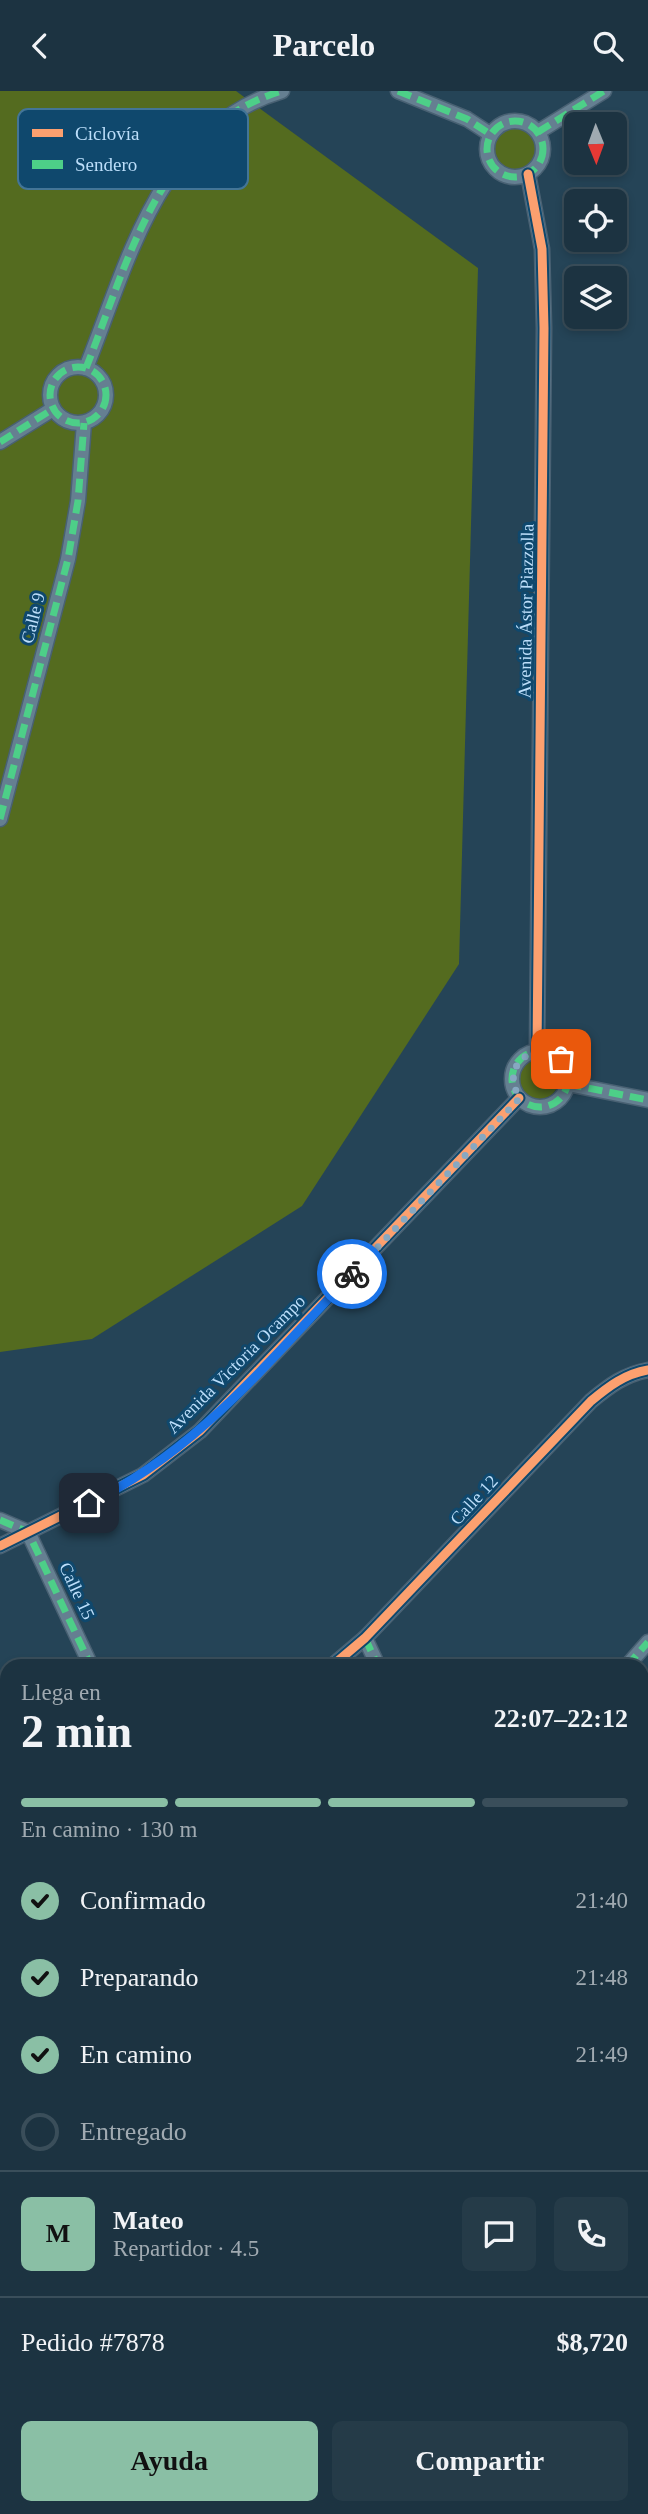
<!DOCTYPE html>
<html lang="es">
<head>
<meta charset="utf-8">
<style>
  body { margin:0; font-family:"Times New Roman",serif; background:#253b48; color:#f1f3f6; height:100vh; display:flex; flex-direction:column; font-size:26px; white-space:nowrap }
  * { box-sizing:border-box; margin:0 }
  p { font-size:23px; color:#a0aab1 }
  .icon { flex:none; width:38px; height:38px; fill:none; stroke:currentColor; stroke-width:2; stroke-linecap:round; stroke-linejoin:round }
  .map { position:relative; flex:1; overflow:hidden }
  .drawer { position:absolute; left:0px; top:1568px; width:649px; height:856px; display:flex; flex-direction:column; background:#1c3341; border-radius:21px 21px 0 0; box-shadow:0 4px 10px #0003,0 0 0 2px #3a4e5a }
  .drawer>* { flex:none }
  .needle { width:46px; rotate:179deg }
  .buttons { position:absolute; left:564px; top:21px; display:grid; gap:14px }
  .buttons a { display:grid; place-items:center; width:63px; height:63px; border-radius:10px; background:#1c3341; box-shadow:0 4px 10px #0003,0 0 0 2px #3a4e5a; font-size:35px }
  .pin { position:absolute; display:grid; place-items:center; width:60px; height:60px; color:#fff; margin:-30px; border-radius:14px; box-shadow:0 4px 10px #0006 }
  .courier { position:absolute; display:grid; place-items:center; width:70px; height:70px; margin:-35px; border:5px solid #1a73e8; border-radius:50%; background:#fff; color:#222; box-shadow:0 2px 9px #0007 }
  .summary em { font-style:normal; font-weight:700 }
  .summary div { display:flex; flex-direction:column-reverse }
  .summary { display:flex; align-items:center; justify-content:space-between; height:119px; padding:0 21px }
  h1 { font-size:46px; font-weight:700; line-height:52px }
  .bar { display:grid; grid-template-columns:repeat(4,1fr); gap:10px 7px; align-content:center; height:84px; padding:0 21px }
  .bar i { height:9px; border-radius:5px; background:#3a4e5a }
  .bar .on { background:#8abfa5 }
  .bar p { grid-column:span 4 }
  .line { display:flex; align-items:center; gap:18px; padding:0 21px; border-top:2px solid #3a4e5a }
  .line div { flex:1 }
  .round { display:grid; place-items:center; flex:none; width:74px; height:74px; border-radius:10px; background:#253b48 }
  ol { padding:0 21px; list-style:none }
  li { display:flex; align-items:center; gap:21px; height:77px }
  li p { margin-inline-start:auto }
  li .icon { padding:7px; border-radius:50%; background:#8abfa5; color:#111; stroke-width:4 }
  li:last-child { color:#a0aab1 }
  li i { width:38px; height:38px; border:4px solid #3a4e5a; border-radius:50% }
  .button { display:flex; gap:14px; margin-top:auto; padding:14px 21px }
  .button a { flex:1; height:80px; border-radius:10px; background:#8abfa5; color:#111; font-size:28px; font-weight:700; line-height:80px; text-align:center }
  .button a+a { background:#253b48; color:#f1f3f6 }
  header { display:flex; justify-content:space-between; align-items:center; height:91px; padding:0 21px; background:#1c3341; font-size:32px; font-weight:700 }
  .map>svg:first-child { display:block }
  .green { fill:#546b1f }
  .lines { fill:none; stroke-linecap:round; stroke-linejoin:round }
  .street-casing { stroke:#496173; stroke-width:17 }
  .secondary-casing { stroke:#496173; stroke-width:22 }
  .street { stroke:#657f91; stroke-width:14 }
  .secondary { stroke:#657f91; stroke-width:19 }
  .quiet { stroke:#4dcf88; stroke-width:7; stroke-dasharray:14 7; stroke-linecap:butt }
  .cycleway-casing { stroke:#0f486d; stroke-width:13 }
  .cycleway { stroke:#fca06f; stroke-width:9 }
  .done { stroke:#87a8c1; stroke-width:7; stroke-dasharray:0 12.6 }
  .route { stroke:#1a73e8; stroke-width:9 }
  .labels { text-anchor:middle; stroke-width:6; stroke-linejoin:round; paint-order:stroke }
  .street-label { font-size:18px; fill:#bcdefa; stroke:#0f486d }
  .key { fill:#0f486d; stroke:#437597; stroke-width:2 }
  .key-label { font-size:19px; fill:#bcdefa }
</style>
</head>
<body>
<header><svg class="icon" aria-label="back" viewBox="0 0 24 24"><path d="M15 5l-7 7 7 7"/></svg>Parcelo<svg class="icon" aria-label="search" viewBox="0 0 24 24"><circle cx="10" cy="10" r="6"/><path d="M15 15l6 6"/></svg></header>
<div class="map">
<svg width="648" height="2423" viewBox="0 0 648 2423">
  <rect width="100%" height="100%" fill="#254457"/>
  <!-- green -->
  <g class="green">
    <path d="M0,0H236L478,177L459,873L302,1115L92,1248L0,1261Z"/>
    <circle cx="515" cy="58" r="21"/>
    <circle cx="539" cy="988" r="20"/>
    <path d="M7,2356V2417H200L196,2423H0V2357Z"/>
  </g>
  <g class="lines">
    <defs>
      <g id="street">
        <path d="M398,0L467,28L490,43"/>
        <circle cx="515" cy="58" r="28"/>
        <path d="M538,41L604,0"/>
        <path d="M528,83L542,158L544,237L537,960"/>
        <circle cx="78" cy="304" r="28"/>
        <path d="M86,277C128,172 159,36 282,0"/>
        <path d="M0,351L53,318"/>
        <path d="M0,728L68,468L78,410L84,332"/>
        <circle cx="540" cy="988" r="28"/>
        <path d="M568,993L648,1009"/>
        <path d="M0,1429L28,1441L91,1575"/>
        <path d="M0,1455L143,1384L200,1340L519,1007"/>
        <path d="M365,1547L378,1575"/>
        <path d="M332,1575L365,1547L591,1310C609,1295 625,1283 648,1279"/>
        <path d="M627,1575L648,1551"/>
        <path d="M0,1742L7,1738"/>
        <path d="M642,1914L648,1909"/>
        <path d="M0,2001L7,2018"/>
        <path d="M642,2017H648"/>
        <path d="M0,2229L7,2226"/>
        <path d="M642,2367H648"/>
        <path d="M456,2423V2417"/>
      </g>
      <g id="secondary">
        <path d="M642,2005L648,2001"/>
        <path d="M0,2338H7"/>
      </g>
    </defs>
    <!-- street casing -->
    <use href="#street" class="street-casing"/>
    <!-- secondary casing -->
    <use href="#secondary" class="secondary-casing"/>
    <!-- street -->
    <use href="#street" class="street"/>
    <!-- secondary -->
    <use href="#secondary" class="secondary"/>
    <!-- quiet -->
    <g class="quiet">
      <path d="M398,0L467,28L490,43"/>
      <circle cx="515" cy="58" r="28"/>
      <path d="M538,41L604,0"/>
      <circle cx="78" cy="304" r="28"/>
      <path d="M86,277C128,172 159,36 282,0"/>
      <path d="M0,351L53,318"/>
      <path d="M0,728L68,468L78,410L84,332"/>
      <circle cx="540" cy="988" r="28"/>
      <path d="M568,993L648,1009"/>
      <path d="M0,1429L28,1441L91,1575"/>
      <path d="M365,1547L378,1575"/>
      <path d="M627,1575L648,1551"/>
      <path d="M0,1742L7,1738"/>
      <path d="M642,1914L648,1909"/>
      <path d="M0,2001L7,2018"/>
      <path d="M0,2229L7,2226"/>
    </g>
    <defs>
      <g id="cycleway">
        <path d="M528,83L542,158L544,237L537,960"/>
        <path d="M0,1455L143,1384L200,1340L519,1007"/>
        <path d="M332,1575L365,1547L591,1310C609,1295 625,1283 648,1279"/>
      </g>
    </defs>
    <!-- cycleway casing -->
    <use href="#cycleway" class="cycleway-casing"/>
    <!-- cycleway -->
    <use href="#cycleway" class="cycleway"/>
  </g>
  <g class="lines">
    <!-- done -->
    <path class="done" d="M352,1183L520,1007C499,977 532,947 561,968"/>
    <!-- route -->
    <path class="route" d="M89,1412C197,1361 271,1267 352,1183"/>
  </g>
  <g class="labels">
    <!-- street labels -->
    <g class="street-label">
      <text transform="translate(526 520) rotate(-89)" y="6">Avenida Ástor Piazzolla</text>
      <text transform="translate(33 527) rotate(-76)" y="6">Calle 9</text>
      <text transform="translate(236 1273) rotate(-45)" y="6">Avenida Victoria Ocampo</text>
      <text transform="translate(474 1409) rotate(-47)" y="6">Calle 12</text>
      <text transform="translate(77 1500) rotate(65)" y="6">Calle 15</text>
    </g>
  </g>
  <!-- legend -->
  <rect x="18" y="18" width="230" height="80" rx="10" class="key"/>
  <rect x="32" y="38" width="31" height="8" fill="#fca06f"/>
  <rect x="32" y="69" width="31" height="9" fill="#4dcf88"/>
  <g class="key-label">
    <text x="75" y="49">Ciclovía</text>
    <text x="75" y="80">Sendero</text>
  </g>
</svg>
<div class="buttons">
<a><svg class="needle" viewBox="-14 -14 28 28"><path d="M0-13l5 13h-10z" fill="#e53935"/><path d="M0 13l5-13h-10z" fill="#a0aab1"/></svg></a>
<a><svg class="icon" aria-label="locate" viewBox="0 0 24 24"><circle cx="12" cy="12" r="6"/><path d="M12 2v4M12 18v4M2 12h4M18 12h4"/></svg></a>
<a><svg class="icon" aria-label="layers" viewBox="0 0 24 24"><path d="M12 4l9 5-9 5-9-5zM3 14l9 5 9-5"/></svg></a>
</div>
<div class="pin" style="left:561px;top:968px;background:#ea580c"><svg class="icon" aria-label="bag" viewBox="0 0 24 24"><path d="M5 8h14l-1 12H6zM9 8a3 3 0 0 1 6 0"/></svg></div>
<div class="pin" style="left:89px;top:1412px;background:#1f2937"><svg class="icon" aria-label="home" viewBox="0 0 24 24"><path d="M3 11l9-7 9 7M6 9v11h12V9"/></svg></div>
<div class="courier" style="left:352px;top:1183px"><svg class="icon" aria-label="bike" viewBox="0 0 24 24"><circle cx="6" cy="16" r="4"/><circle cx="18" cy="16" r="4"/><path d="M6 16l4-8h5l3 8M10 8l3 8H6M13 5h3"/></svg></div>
<section class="drawer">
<div class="summary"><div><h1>2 min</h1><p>Llega en</p></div><em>22:07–22:12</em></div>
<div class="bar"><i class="on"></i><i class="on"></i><i class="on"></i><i></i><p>En camino · 130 m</p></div>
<ol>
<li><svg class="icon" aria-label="check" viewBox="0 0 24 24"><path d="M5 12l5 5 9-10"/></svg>Confirmado<p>21:40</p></li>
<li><svg class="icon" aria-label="check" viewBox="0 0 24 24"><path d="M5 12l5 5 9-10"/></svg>Preparando<p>21:48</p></li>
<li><svg class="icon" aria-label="check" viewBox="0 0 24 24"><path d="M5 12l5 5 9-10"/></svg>En camino<p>21:49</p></li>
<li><i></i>Entregado</li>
</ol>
<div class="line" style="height:126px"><b class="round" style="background:#8abfa5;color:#111">M</b><div><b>Mateo</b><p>Repartidor · 4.5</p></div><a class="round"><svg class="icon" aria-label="chat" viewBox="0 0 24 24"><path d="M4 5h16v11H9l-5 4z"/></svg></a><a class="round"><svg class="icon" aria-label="phone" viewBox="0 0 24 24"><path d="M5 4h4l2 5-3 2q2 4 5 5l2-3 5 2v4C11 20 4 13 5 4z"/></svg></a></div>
<div class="line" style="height:91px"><div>Pedido #7878</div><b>$8,720</b></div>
<div class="button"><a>Ayuda</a><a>Compartir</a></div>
</section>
</div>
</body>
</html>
